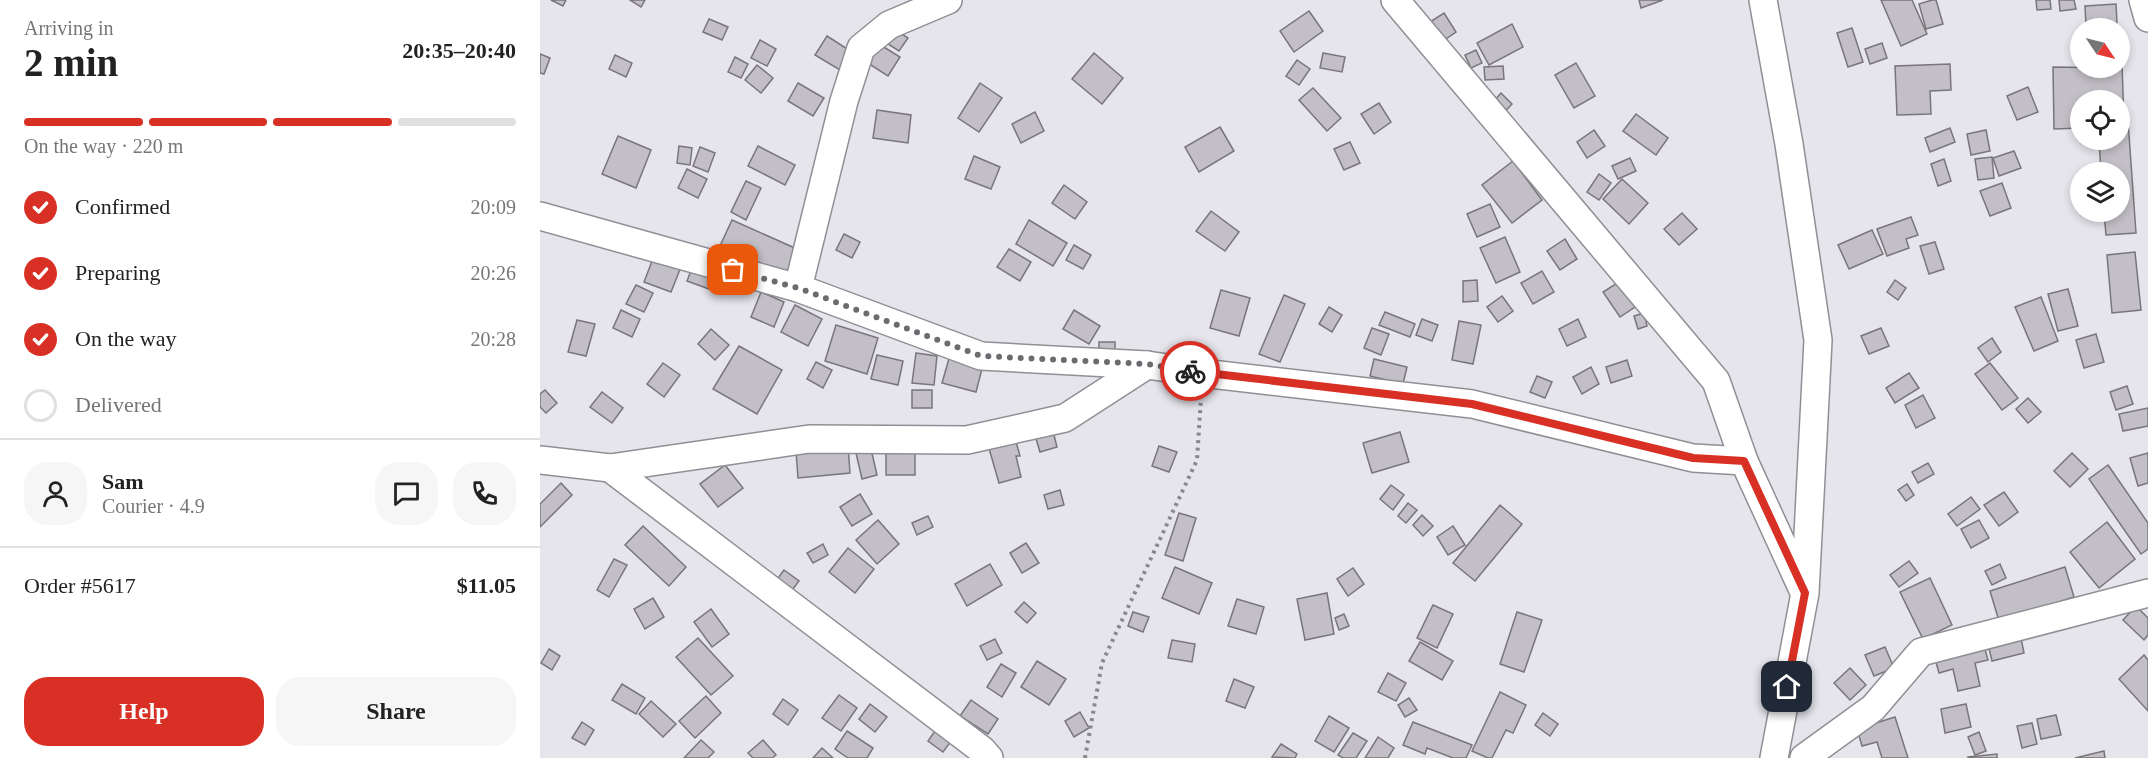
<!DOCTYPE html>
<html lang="en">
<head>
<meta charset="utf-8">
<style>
  body { margin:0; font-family:Georgia,serif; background:#f6f6f6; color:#222; height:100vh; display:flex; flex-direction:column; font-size:22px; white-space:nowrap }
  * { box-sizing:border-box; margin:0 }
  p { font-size:20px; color:#767676 }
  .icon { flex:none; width:33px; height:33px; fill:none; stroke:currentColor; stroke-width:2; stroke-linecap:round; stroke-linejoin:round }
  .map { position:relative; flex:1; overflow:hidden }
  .panel { display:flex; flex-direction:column; background:#fff; width:540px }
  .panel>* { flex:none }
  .needle { width:39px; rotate:125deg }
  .tools { position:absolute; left:1530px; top:18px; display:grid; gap:12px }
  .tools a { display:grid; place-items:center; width:60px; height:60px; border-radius:50%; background:#fff; box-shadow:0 3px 9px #0003; font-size:30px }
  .pin { position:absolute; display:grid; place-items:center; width:51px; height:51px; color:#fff; margin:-26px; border-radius:12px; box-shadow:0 3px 9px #0006 }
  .courier { position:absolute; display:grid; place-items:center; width:60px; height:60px; margin:-30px; border:4px solid #d93025; border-radius:50%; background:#fff; color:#222; box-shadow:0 2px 8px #0007 }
  .overview em { font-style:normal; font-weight:800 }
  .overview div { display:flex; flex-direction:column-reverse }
  .overview { display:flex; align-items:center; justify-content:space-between; height:102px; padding:0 24px }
  h1 { font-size:39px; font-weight:800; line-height:45px }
  .bar { display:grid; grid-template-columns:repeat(4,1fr); gap:9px 6px; align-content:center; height:72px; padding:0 24px }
  .bar i { height:8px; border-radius:4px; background:#e0e0e0 }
  .bar .current { background:#d93025 }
  .bar p { grid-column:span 4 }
  .line { display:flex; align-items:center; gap:15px; padding:0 24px; border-top:2px solid #e0e0e0 }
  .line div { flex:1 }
  .round { display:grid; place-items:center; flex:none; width:63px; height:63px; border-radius:24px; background:#f6f6f6 }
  ol { padding:0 24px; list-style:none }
  li { display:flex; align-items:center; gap:18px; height:66px }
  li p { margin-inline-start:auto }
  li .icon { padding:6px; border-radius:50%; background:#d93025; color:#fff; stroke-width:4 }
  li:last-child { color:#767676 }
  li i { width:33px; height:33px; border:3px solid #e0e0e0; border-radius:50% }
  .action { display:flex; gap:12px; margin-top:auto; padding:12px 24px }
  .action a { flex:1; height:69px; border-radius:24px; background:#d93025; color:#fff; font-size:24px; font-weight:800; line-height:69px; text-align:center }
  .action a+a { background:#f6f6f6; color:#222 }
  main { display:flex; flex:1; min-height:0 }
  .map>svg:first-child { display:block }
  .building { fill:#c3bfc6; stroke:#79757b; stroke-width:1.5 }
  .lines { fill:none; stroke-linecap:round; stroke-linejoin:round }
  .street-casing { stroke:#8f8f95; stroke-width:30 }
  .path { stroke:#88878c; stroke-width:4; stroke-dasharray:3 4.5; stroke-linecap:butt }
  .street { stroke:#fff; stroke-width:27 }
  .done { stroke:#6c6b70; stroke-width:6; stroke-dasharray:0 10.8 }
  .route { stroke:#d93025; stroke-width:8 }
</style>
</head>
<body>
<main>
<section class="panel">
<div class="overview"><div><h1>2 min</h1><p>Arriving in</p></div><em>20:35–20:40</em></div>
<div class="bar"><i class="current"></i><i class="current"></i><i class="current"></i><i></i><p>On the way · 220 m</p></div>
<ol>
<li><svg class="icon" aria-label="check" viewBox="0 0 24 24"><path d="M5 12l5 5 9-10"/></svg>Confirmed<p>20:09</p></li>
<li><svg class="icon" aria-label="check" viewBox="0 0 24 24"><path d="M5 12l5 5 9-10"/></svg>Preparing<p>20:26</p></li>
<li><svg class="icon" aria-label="check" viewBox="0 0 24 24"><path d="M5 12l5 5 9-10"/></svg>On the way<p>20:28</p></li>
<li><i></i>Delivered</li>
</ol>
<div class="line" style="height:108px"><a class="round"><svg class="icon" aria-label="person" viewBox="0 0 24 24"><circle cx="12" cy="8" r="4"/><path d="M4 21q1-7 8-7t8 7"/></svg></a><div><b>Sam</b><p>Courier · 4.9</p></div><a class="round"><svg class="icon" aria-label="chat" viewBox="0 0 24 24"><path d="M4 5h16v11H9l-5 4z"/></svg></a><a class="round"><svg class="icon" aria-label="phone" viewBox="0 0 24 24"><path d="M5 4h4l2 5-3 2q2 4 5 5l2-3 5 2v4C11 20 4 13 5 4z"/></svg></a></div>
<div class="line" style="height:78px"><div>Order #5617</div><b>$11.05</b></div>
<div class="action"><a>Help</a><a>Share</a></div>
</section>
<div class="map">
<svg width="1608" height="758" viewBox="0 0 1608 758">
  <rect width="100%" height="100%" fill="#e6e5ec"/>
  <!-- building -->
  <g class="building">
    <path d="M11,0H26L23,6Z"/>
    <path d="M90,0H105L101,7Z"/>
    <path d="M1099,0H1123L1101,8Z"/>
    <path d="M1341,0H1372L1387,34L1361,46Z"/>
    <path d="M1392,0H1396L1403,24L1386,29L1379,4Z"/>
    <path d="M1496,0H1510L1511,9L1497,10Z"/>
    <path d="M1519,0H1534L1536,9L1520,11Z"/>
    <path d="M1576,4L1577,23L1546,26L1545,6Z"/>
    <path d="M769,11L783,31L754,52L740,31Z"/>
    <path d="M904,13L916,32L903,41L890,22Z"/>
    <path d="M169,19L188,27L182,40L163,32Z"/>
    <path d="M972,24L983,47L949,65L937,43Z"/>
    <path d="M351,27L368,38L359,51L342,40Z"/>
    <path d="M1312,28L1323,62L1308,67L1297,33Z"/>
    <path d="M287,36L312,52L300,70L275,55Z"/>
    <path d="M220,40L236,49L227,66L211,58Z"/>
    <path d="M334,41L360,57L348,76L323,60Z"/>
    <path d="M1342,43L1347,58L1330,64L1325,49Z"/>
    <path d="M936,50L942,63L931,68L925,55Z"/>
    <path d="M554,53L583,78L562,104L532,79Z"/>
    <path d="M783,53L805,57L802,72L780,68Z"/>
    <path d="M0,54L10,58L4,74L0,73Z"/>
    <path d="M75,55L92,63L86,77L69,69Z"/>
    <path d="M195,57L208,64L201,78L188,72Z"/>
    <path d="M757,60L770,69L759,85L746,76Z"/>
    <path d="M1036,63L1055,96L1034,108L1015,75Z"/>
    <path d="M1410,64L1411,90L1390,91L1391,114L1357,115L1355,66Z"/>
    <path d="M1580,64H1582L1584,121H1588L1596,233L1566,235L1564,212H1580V172H1561L1559,140H1580V100H1540V128L1514,129L1513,67L1580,68Z"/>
    <path d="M217,65L233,78L221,93L205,80Z"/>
    <path d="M963,66L964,79L945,80L944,67Z"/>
    <path d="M258,83L284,98L273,116L248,101Z"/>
    <path d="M440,83L462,98L439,132L418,118Z"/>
    <path d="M1488,87L1498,112L1477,120L1467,96Z"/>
    <path d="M773,88L801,118L787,131L759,100Z"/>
    <path d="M961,93L972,104L959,118L948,108Z"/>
    <path d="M839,103L851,122L834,134L821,114Z"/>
    <path d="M337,110L371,115L368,143L333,138Z"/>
    <path d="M495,112L504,131L481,143L472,124Z"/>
    <path d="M1096,114L1128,138L1116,155L1083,131Z"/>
    <path d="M680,127L694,151L659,172L645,147Z"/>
    <path d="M1410,128L1415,142L1390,152L1385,138Z"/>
    <path d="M1054,130L1065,146L1047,158L1037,142Z"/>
    <path d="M1446,130L1450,151L1431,155L1427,134Z"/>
    <path d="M78,136L111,150L96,188L62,174Z"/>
    <path d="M810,142L820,163L804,170L794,149Z"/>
    <path d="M139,146L152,148L150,165L137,163Z"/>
    <path d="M218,146L255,165L245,185L208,166Z"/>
    <path d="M160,147L175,153L168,172L153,166Z"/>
    <path d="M1474,151L1481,168L1459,176L1453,158Z"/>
    <path d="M434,156L460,167L451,189L425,179Z"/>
    <path d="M1452,157L1454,178L1438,180L1435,159Z"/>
    <path d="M1090,158L1096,171L1078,179L1072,166Z"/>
    <path d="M1404,159L1411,181L1398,186L1391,164Z"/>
    <path d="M973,161L1002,200L972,223L942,185Z"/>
    <path d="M147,169L167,179L158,198L138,188Z"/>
    <path d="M1059,174L1071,183L1059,200L1047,192Z"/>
    <path d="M1082,179L1108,203L1089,224L1063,199Z"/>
    <path d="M206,181L221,188L206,220L191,212Z"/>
    <path d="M1462,183L1471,208L1450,216L1440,191Z"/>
    <path d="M524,185L547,202L535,219L512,203Z"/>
    <path d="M950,204L960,227L937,237L927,214Z"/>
    <path d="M671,211L699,232L685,251L656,231Z"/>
    <path d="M1142,213L1157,229L1139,245L1124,229Z"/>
    <path d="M1371,217L1378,235L1366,239L1369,248L1347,256L1337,229Z"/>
    <path d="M192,220L257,249L245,276L180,246Z"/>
    <path d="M489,220L527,243L513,266L476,244Z"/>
    <path d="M1332,230L1343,254L1309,269L1298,245Z"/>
    <path d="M304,234L320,242L312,258L296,250Z"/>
    <path d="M965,237L980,272L956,283L940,248Z"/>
    <path d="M1025,239L1037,259L1020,270L1007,251Z"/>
    <path d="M1395,242L1404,269L1389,274L1380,246Z"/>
    <path d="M534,245L551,255L543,269L526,260Z"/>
    <path d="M469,249L491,262L480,281L457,267Z"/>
    <path d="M1595,252L1601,310L1572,313L1567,255Z"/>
    <path d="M114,256L141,267L131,292L104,282Z"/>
    <path d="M155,260L177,269L169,289L147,281Z"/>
    <path d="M1002,271L1014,292L993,304L981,283Z"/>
    <path d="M937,280L938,301L923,302V281Z"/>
    <path d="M1355,280L1366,288L1358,300L1347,292Z"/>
    <path d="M1079,282L1095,307L1080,317L1063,292Z"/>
    <path d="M96,285L113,293L104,312L86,304Z"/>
    <path d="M1528,289L1538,326L1518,331L1508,294Z"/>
    <path d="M681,290L710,298L699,336L670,328Z"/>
    <path d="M221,292L244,302L234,327L211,317Z"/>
    <path d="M744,295L765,304L740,362L719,354Z"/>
    <path d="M962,296L973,311L958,322L947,307Z"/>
    <path d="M1501,297L1518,341L1494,351L1475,307Z"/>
    <path d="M255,305L282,319L268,346L241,332Z"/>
    <path d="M789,307L802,315L792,332L779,324Z"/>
    <path d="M81,310L100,319L92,337L73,328Z"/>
    <path d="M534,310L560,326L549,344L523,329Z"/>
    <path d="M845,312L875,324L870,337L839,325Z"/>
    <path d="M1104,313L1107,326L1098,329L1094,316Z"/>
    <path d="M882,319L898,325L892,341L876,335Z"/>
    <path d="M1038,319L1046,337L1027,346L1019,329Z"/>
    <path d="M37,320L55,324L46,356L28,352Z"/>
    <path d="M919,321L941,325L933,364L912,360Z"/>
    <path d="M296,325L338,338L327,374L285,361Z"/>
    <path d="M832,328L849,334L841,355L824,348Z"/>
    <path d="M1341,328L1349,346L1329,354L1321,336Z"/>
    <path d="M171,329L189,345L175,360L158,344Z"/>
    <path d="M1556,334L1564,362L1544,368L1536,340Z"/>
    <path d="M1452,338L1461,352L1448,362L1438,348Z"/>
    <rect x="559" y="342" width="16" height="12"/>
    <path d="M199,346L242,370L217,414L173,389Z"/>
    <path d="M376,353L397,356L394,385L372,383Z"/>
    <path d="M337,355L363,361L358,385L331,379Z"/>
    <path d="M410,355L443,365L436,392L402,383Z"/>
    <path d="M834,359L867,367L863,384L830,376Z"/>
    <path d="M1087,360L1092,376L1071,383L1066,367Z"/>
    <path d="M276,362L292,370L283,388L267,379Z"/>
    <path d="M123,363L140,375L124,397L107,384Z"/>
    <path d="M1450,363L1478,398L1462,410L1435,374Z"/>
    <path d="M1051,367L1059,384L1042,394L1033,377Z"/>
    <path d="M1369,373L1379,388L1355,403L1346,388Z"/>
    <path d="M997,376L1012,382L1005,398L990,392Z"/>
    <path d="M1587,386L1593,404L1576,410L1570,392Z"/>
    <path d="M5,390L17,403L6,413L0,407V394Z"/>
    <rect x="372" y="390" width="20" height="18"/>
    <path d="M62,392L83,408L72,423L50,407Z"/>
    <path d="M1383,395L1395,418L1376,428L1365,405Z"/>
    <path d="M1488,398L1501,412L1488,423L1476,409Z"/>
    <path d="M1608,408V426L1583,431L1579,414Z"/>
    <path d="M512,427L517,447L500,452L494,432Z"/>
    <path d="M860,432L869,462L832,473L823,443Z"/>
    <path d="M475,438L480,456H476L481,477L459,483L448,445Z"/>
    <path d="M308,446L310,473L258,478L256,451Z"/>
    <path d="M619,446L637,452L629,472L612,466Z"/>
    <path d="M331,449L337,475L322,479L316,453Z"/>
    <rect x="346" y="450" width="29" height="25"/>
    <path d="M1532,453L1548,469L1530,487L1514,471Z"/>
    <path d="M1608,453V483L1598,486L1590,458Z"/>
    <path d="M1388,463L1394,474L1378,483L1372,472Z"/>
    <path d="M185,465L203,488L178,507L160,484Z"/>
    <path d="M1568,465L1608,523V549L1601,554L1549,479Z"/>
    <path d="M21,483L32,495L0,527V504Z"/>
    <path d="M1367,484L1374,495L1366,501L1358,490Z"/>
    <path d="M851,485L864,495L853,510L840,499Z"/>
    <path d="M520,490L524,505L508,509L504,495Z"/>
    <path d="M1464,492L1478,512L1459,526L1444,505Z"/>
    <path d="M320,494L332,514L312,526L300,507Z"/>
    <path d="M1431,497L1440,509L1417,526L1408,514Z"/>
    <path d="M868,503L877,510L866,523L858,516Z"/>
    <path d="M960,505L982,524L935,581L913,563Z"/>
    <path d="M639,513L656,518L643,561L625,555Z"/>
    <path d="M882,515L893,526L883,536L873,525Z"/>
    <path d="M388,516L393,527L377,535L372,523Z"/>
    <path d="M338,520L359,544L337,564L316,540Z"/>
    <path d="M1439,520L1449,538L1431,548L1421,529Z"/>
    <path d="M1567,522L1595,559L1559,588L1530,552Z"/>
    <path d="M103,526L146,567L129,586L85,545Z"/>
    <path d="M913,526L925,545L908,555L897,537Z"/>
    <path d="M486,543L499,563L482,573L470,553Z"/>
    <path d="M283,544L288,555L273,563L267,553Z"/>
    <path d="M308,548L334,569L315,593L289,572Z"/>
    <path d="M74,559L87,565L69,597L57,590Z"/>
    <path d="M1369,561L1378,573L1359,587L1350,575Z"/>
    <path d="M450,564L462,585L427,606L415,584Z"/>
    <path d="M1460,564L1466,578L1452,585L1445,571Z"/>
    <path d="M635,567L672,583L659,614L622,598Z"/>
    <path d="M1525,567L1534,597L1459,621L1450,591Z"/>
    <path d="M813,568L824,584L808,596L797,579Z"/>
    <path d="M244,570L259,581L250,593L235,582Z"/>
    <path d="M1390,578L1412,625L1383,639L1360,592Z"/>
    <path d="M787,593L794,634L765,640L757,599Z"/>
    <path d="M113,598L124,617L105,629L94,609Z"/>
    <path d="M697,599L724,607L716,634L688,626Z"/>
    <path d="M484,602L496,613L487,623L475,612Z"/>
    <path d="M893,605L913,614L897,648L877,638Z"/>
    <path d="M1596,606L1608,618V635L1604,640L1583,620Z"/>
    <path d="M171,609L189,634L172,647L154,622Z"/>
    <path d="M593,612L609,617L603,632L588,626Z"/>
    <path d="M977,612L1002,620L984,672L960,664Z"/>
    <path d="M804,614L809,626L799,630L795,618Z"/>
    <path d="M1480,633L1484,653L1452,661L1447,640Z"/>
    <path d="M158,638L193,676L171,695L136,657Z"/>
    <path d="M455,639L462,653L447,660L440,646Z"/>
    <path d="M632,640L655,644L652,662L628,658Z"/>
    <path d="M880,642L913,661L902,680L869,661Z"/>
    <path d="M1443,642L1448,660L1435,663L1440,686L1418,691L1413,669L1399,673L1394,655Z"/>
    <path d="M1345,647L1354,668L1334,676L1325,655Z"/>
    <path d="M9,649L20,656L12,670L1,663Z"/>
    <path d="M1604,655L1608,660V711L1579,679Z"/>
    <path d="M497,661L526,679L509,705L481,687Z"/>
    <path d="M461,664L476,673L462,697L447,687Z"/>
    <path d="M1310,668L1326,685L1310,700L1294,683Z"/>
    <path d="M848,673L866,683L856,701L838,692Z"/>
    <path d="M694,679L714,687L705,708L686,701Z"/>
    <path d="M82,684L105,698L96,714L72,700Z"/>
    <path d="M960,692L986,705L973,733L966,730L952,758H948L932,751Z"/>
    <path d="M299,695L317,708L301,731L282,718Z"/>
    <path d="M166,696L181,713L155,738L139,721Z"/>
    <path d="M869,698L877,710L865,717L858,705Z"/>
    <path d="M243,699L258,710L248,725L233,714Z"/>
    <path d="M431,700L458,719L448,734L420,716Z"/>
    <path d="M111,701L136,724L123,737L99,714Z"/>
    <path d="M330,704L347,717L335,732L319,719Z"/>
    <path d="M1426,704L1431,727L1405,733L1401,709Z"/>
    <path d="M540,712L549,728L534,737L525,721Z"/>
    <path d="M1003,713L1018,724L1010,736L995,725Z"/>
    <path d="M1516,715L1521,735L1501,739L1497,719Z"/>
    <path d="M789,716L809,728L794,752L775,741Z"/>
    <path d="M1355,717L1368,758H1342L1337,742L1322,746L1317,729Z"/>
    <path d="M42,722L54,730L45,745L32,738Z"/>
    <path d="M873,722L932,745L926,758H913L887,748L885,754L863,745Z"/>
    <path d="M1492,723L1497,744L1482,748L1477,726Z"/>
    <path d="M397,728L412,740L403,752L388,741Z"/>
    <path d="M307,731L333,748L327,758H308L295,749Z"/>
    <path d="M1439,732L1446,751L1435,755L1428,737Z"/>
    <path d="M813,733L827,741L816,758H803L798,755Z"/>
    <path d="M838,737L854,748L848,758H825Z"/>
    <path d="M161,740L174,752L168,758H144Z"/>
    <path d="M223,740L236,755L232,758H213L208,753Z"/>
    <path d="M741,744L757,754L755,758L732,757Z"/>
    <path d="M282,748L293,758H273Z"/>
    <path d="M1564,751L1565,758H1535Z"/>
    <path d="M1457,754V758H1428V757Z"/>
  </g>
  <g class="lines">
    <defs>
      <g id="street">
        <path d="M855,0L1176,381L1204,461L1263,590"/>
        <path d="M1223,0L1249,144L1278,340L1265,593L1234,758"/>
        <path d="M1603,0L1608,18"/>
        <path d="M0,216L258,288L441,356L607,365L662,373L932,404L1153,458L1204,461"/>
        <path d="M258,288L304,101L321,48L349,25L408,0"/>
        <path d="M0,460L70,468L269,439L427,440L525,418L607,365"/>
        <path d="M70,468L442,750L449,758"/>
        <path d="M1264,758L1333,708L1381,652L1608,593"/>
      </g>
    </defs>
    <!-- street casing -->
    <use href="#street" class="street-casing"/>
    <!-- path -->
    <path class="path" d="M545,758L562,663L657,460L661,398"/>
    <!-- street -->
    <use href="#street" class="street"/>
  </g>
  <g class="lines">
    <!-- done -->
    <path class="done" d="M193,270L258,288L441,356L607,364L650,371"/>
    <!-- route -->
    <path class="route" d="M650,371L932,404L1153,458L1204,461L1265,593L1247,687"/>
  </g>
</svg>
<div class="tools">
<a><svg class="needle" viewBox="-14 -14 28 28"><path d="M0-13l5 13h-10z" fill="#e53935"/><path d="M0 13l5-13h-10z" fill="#767676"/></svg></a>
<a><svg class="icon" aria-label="locate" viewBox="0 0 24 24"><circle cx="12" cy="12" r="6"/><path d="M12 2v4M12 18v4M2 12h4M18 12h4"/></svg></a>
<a><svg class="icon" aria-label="layers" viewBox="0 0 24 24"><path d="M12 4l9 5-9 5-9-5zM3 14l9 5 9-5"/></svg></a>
</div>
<div class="pin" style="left:193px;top:270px;background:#ea580c"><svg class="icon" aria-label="bag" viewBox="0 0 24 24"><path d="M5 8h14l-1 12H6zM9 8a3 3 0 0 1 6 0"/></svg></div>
<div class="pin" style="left:1247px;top:687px;background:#1f2937"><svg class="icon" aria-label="home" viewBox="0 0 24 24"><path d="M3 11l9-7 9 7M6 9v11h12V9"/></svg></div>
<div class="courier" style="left:650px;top:371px"><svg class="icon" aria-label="bike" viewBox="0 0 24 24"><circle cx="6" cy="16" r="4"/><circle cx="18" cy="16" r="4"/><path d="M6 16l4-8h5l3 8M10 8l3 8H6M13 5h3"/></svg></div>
</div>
</main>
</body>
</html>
